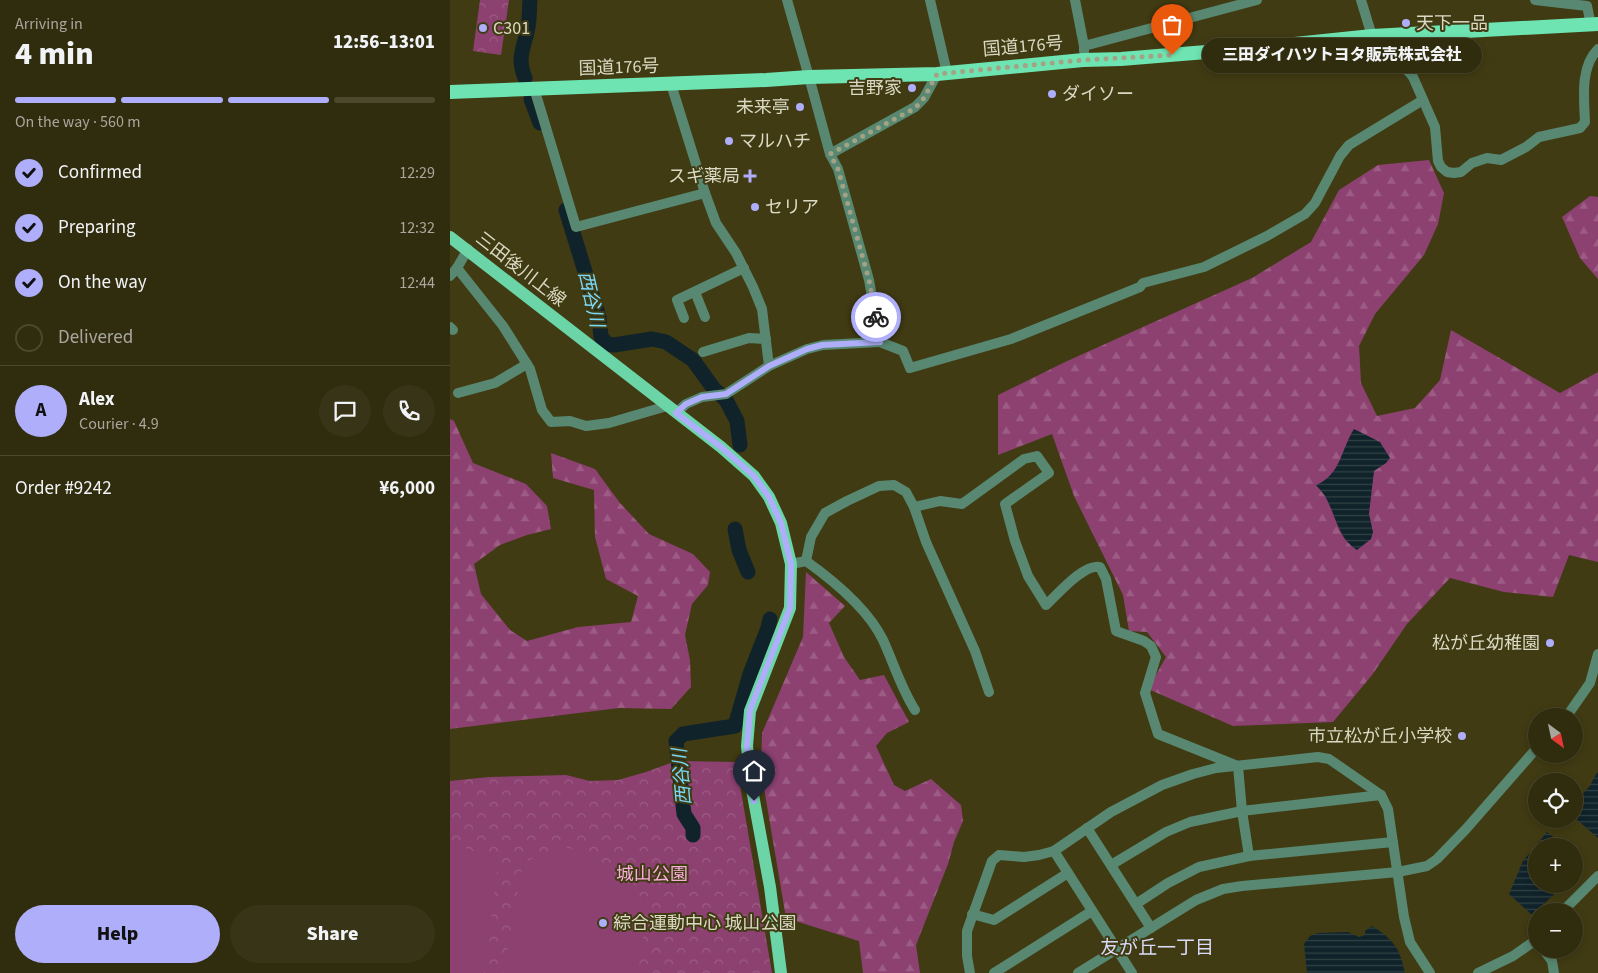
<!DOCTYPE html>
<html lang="en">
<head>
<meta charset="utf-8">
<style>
  body { margin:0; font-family:"Source Sans 3","Noto Sans JP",sans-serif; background:#383417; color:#f1f3f6; height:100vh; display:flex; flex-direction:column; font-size:19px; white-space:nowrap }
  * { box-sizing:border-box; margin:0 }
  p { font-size:16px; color:#a8a79e }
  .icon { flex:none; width:28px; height:28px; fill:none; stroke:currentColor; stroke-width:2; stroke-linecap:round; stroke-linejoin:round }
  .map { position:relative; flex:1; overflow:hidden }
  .side { display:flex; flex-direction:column; background:#302c0e; width:450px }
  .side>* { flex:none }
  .needle { width:32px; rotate:147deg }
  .controls { position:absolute; left:1078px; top:708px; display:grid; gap:10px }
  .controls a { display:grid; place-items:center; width:55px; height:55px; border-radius:50%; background:#302c0e; box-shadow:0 2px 8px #0003,0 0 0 1px #4b482e; font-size:25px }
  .pin { position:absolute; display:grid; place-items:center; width:42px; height:42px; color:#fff; margin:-51px -21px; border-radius:50% 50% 50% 0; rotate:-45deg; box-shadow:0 0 5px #0007 }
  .pin .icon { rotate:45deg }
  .courier { position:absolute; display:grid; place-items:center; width:50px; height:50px; margin:-25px; border:4px solid #aeaefb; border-radius:50%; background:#fff; color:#222; box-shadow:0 1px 6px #0007 }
  .bubble { position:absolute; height:35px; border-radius:18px; background:#302c0e; box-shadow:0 2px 8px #0003,0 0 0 1px #4b482e; font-size:16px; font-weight:800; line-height:35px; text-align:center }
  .head em { font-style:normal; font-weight:800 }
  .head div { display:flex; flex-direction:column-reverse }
  .head { display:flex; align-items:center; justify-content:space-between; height:85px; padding:0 15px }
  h1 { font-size:32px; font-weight:800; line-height:38px }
  .bar { display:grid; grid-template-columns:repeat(4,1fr); gap:8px 5px; align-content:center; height:60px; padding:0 15px }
  .bar i { height:6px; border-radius:4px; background:#4b482e }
  .bar .selected { background:#aeaefb }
  .bar p { grid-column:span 4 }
  .line { display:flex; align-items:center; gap:12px; padding:0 15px; border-top:1px solid #4b482e }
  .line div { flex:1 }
  .round { display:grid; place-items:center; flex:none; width:52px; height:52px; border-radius:26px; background:#383417 }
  ol { padding:0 15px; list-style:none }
  li { display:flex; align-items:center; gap:15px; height:55px }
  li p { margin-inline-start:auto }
  li .icon { padding:5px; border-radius:50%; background:#aeaefb; color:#111; stroke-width:4 }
  li:last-child { color:#a8a79e }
  li i { width:28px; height:28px; border:2px solid #4b482e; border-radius:50% }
  .action { display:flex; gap:10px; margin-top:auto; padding:10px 15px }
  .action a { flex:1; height:58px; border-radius:30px; background:#aeaefb; color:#111; font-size:20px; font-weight:800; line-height:58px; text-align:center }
  .action a+a { background:#383417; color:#f1f3f6 }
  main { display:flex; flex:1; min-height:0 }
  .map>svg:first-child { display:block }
  .forest { fill:url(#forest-firs) }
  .park { fill:url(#park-crowns) }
  .pitch { fill:#8c4171 }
  .water { fill:url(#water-rules) }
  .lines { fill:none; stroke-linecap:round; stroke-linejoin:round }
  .river { stroke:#10232a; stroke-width:15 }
  .minor { stroke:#588871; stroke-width:10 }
  .tertiary { stroke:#588871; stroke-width:10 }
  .primary { stroke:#6bd5a7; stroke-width:12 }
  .trunk { stroke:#6ee4b2; stroke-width:14 }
  .done { stroke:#a4a285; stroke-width:5; stroke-dasharray:0 9 }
  .route { stroke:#aeaefb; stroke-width:6 }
  .poi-dot { fill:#aeaefb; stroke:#403b13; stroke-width:2 }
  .labels { text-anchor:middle; stroke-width:4; stroke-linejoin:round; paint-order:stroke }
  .poi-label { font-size:18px; fill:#dad9c3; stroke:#403b13; text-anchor:start }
  .street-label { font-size:18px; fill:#dad9c3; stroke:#403b13 }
  .park-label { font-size:18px; fill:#f8aeda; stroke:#403b13 }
  .water-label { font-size:19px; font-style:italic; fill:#78d8fa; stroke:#403b13 }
  .neighbourhood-label { font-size:19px; fill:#d9daf8; stroke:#403b13 }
</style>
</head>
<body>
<main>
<section class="side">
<div class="head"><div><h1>4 min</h1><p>Arriving in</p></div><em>12:56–13:01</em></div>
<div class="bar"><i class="selected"></i><i class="selected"></i><i class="selected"></i><i></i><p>On the way · 560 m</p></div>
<ol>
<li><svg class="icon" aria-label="check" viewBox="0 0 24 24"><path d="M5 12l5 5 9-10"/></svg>Confirmed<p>12:29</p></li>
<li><svg class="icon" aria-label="check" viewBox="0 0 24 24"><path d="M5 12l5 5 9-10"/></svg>Preparing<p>12:32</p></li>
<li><svg class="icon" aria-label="check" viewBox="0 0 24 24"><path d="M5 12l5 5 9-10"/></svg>On the way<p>12:44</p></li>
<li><i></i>Delivered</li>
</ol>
<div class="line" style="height:90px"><b class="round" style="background:#aeaefb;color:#111">A</b><div><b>Alex</b><p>Courier · 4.9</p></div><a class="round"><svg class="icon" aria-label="chat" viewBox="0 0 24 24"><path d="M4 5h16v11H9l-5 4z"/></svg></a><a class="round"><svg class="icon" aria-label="phone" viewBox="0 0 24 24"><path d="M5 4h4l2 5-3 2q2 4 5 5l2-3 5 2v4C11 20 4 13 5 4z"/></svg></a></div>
<div class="line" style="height:65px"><div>Order #9242</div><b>¥6,000</b></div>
<div class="action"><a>Help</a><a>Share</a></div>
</section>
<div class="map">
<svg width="1148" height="973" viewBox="0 0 1148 973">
  <defs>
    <pattern id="forest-firs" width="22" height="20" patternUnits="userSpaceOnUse" patternTransform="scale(1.25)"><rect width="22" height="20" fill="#8c4171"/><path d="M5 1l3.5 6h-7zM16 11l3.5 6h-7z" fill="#9c5c84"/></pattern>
    <pattern id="park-crowns" width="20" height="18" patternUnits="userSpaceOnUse" patternTransform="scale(1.25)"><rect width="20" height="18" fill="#8c4171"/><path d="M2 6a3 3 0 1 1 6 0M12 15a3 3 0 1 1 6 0" fill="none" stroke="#9c5c84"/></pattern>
    <pattern id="water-rules" width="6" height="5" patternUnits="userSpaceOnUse" patternTransform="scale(1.25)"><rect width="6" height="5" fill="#10232a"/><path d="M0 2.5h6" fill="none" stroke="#324247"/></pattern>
  </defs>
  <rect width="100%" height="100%" fill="#403b13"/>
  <!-- forest -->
  <g class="forest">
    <path d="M979,160L994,193L988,224L974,255L925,314L909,346L911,383L927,416L965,408L990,380L1001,330L1110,393L1148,372V562L1119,555L1103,597L1054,592L1000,578L957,624L922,675L883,722L783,726L698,689L716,657L697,632L679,631L673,595L624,496L602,434L548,455V395L615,362L802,278L861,242L889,190L928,165Z"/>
    <path d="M1140,196L1148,197V279L1130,258L1112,217Z"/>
    <path d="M0,419L4,421L23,463L76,484L97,506L101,529L77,535L50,545L24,564L31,594L60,630L77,641L128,627L181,622L188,596L156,579L145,537L144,490L103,478L101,453L145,469L170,503L199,534L243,554L260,572L258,585L242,604L235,635L240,660L241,687L221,709L169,708L0,729Z"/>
    <path d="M356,572L395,606L379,623L394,657L410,680L434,675L459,722L437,733L426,746L444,785L455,791L481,779L511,805L513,821L504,842L498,864L466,945L470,973H413L409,941L336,918L311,770L312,733L353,637Z"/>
  </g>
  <!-- park -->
  <g class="park">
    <path d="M30,0H59L51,55L23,51Z"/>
    <path d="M226,761L286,762L322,973H0V781L39,777L116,775L140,781L168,780L196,772Z"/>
  </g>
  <!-- pitch -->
  <g class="pitch">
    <path d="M0,841L48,863L34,973H0Z"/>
    <path d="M111,846L131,852L152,865L181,886L195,928L186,973H53L73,863Z"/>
  </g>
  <!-- water -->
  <g class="water">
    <path d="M904,429L930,442L940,458L936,463L924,471L919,514L923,532L921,539L907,550C889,539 887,520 878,502C876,496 871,491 866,485C891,475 891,449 904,429Z"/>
    <path d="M1148,771V838L1124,817V803L1139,787Z"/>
    <path d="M1097,832L1114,846H1086V884H1115L1082,915L1059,894L1073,861Z"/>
    <path d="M922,926C943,939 950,948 955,973H857L854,944L860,936L867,933L898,932L909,937L915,935V931Z"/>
  </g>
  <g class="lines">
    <!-- river -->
    <g class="river">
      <path d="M75,78C67,59 73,50 77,32C80,22 79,10 80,0"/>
      <path d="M81,99L90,123"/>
      <path d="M116,210L149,317L151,337L157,344L164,345L202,339L216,342L243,360L264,389L276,400L287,421L290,445"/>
      <path d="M285,529L289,550L298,572"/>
      <path d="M243,835V828L234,814L226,741L233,734L285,726L300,674L318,628L320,619"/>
    </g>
    <!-- minor -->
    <g class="minor">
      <path d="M337,0L359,77"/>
      <path d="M480,0L497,73"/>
      <path d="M625,0L634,46V51"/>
      <path d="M1085,0L1137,6L1141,25"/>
      <path d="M922,36C924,44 924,53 929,59C937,70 950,59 963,77L985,127L988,161L991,167L997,172L1004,173L1011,172L1022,163L1037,158L1051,160L1076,147L1089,137L1130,128L1135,122C1134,98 1130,67 1148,49"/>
      <path d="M634,46L807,0"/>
      <path d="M221,84L255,193L266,223L286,253L303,287L312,309L319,366"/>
      <path d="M84,88L126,227L255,193"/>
      <path d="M380,154L465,107L474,98L487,74"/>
      <path d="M18,249L7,268L53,326L80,369L92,410L101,422L120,421L136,426L159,423L217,406"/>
      <path d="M0,276L7,268"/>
      <path d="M245,292L255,317"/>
      <path d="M234,318L227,300L294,268"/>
      <path d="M0,327L3,330"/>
      <path d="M430,342L453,351L460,368L561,339L690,287L693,283L754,267L817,236L855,214L865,203L890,156L899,145L973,100"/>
      <path d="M253,352L299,338L316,339"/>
      <path d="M8,393L45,383L77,364"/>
      <path d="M464,507L490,501L512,504L574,459L587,456L599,473L555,504L565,541L578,576L596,605C607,595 634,563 650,567L656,579L666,631L694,641L701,646L706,657L695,693L708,734L785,765"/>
      <path d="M356,561L361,537L375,513L397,501L429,486L444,485L456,492L464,507L476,542L525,651L539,692"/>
      <path d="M341,564L356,561C384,581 418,609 433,640C444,664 451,688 465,710"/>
      <path d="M1117,716L1140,683L1148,654"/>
      <path d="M788,766L792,811L799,856"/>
      <path d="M637,828L701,928"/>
      <path d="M604,851L682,973"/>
      <path d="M661,865L716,832L740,822L792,811L931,795"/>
      <path d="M686,904L718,883L749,867L799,856L943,842"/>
      <path d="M522,914L544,920L618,873"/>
      <path d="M1093,949L1102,961L1104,973"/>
      <path d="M520,973L517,956V931L542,861L549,855L574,857L589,855L604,851L661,812L712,785L743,774L766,768L868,757L879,759L931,795L938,809L954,917L960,942L980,973"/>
      <path d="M544,973L642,911"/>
      <path d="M628,973L746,900L773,889L792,886L948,872L977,866L987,859L1016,829L1086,749"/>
    </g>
    <!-- tertiary -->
    <g class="tertiary">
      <path d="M911,0L922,36"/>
      <path d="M226,413L236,404L252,397L276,394L319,366L357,349L373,345L430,342L419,280L388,169L380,154L359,77"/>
      <path d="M1113,911L1148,876"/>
      <path d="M1028,973L1063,956L1086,940"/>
    </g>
    <!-- primary -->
    <path class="primary" d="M0,237L271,447L304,476L319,497L331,523L341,564L340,608L300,711L297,746L301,784L320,887L331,973"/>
    <!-- trunk -->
    <path class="trunk" d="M0,92L316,80L359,77L487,74L633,60L671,59L805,48L922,36L1148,24"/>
  </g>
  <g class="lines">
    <!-- done -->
    <path class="done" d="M426,317L419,280L388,169L380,154L465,108L474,98L487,74L633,60L722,55"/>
    <!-- route -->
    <path class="route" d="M304,801L297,746L300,710L340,608L341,564L331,523L319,497L304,476L271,447L226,413L236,404L252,397L276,394L319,366L357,349L372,345L430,342L426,317"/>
  </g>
  <!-- markers -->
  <g class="poi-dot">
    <circle cx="956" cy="23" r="5"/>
    <circle cx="33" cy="28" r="5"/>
    <circle cx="462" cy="88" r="5"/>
    <circle cx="602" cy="94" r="5"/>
    <circle cx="350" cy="107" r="5"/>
    <circle cx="279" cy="141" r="5"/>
    <path d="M297.5 168.5h5v5h5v5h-5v5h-5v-5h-5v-5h5z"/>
    <circle cx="305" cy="207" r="5"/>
    <circle cx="1100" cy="643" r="5"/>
    <circle cx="1012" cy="736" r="5"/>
    <circle cx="153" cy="923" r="5"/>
  </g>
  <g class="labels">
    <!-- poi labels -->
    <g class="poi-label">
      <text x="966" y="29">天下一品</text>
      <text x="43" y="34">C301</text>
      <text x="452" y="94" text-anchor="end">吉野家</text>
      <text x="612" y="100">ダイソー</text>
      <text x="340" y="113" text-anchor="end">未来亭</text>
      <text x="289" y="147">マルハチ</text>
      <text x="290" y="182" text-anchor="end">スギ薬局</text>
      <text x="315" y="213">セリア</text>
      <text x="1090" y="649" text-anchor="end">松が丘幼稚園</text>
      <text x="1002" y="742" text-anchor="end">市立松が丘小学校</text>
      <text x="163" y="929">綜合運動中心 城山公園</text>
    </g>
    <!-- street labels -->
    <g class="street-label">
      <text transform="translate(573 46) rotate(-5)" y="6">国道176号</text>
      <text transform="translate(169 67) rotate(-2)" y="6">国道176号</text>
      <text transform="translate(71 269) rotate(38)" y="6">三田後川上線</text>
    </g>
    <!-- park labels -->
    <g class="park-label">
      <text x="202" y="880">城山公園</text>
    </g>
    <!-- water labels -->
    <g class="water-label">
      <text transform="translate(142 299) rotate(77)" y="7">西谷川</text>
      <text transform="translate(231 777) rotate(-95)" y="7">西谷川</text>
    </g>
    <!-- neighbourhood labels -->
    <g class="neighbourhood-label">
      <text x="707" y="954">友が丘一丁目</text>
    </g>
  </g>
</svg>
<div class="controls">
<a><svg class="needle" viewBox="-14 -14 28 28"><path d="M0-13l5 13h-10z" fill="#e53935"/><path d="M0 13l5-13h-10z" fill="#a8a79e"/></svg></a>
<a><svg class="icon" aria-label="locate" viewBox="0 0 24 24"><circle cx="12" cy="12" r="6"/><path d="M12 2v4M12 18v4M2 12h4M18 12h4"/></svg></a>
<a>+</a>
<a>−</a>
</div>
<div class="pin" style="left:722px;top:55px;background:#ea580c"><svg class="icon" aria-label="bag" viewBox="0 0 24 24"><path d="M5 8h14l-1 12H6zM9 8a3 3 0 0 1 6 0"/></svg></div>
<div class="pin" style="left:304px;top:801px;background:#1f2937"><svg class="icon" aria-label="home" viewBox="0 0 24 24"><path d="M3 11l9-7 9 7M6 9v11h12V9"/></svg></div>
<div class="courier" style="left:426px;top:317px"><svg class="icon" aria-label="bike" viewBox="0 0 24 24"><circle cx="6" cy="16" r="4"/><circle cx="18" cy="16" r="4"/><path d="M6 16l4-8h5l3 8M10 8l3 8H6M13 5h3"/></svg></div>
<div class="bubble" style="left:752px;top:38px;width:280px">三田ダイハツトヨタ販売株式会社</div>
</div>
</main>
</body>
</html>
